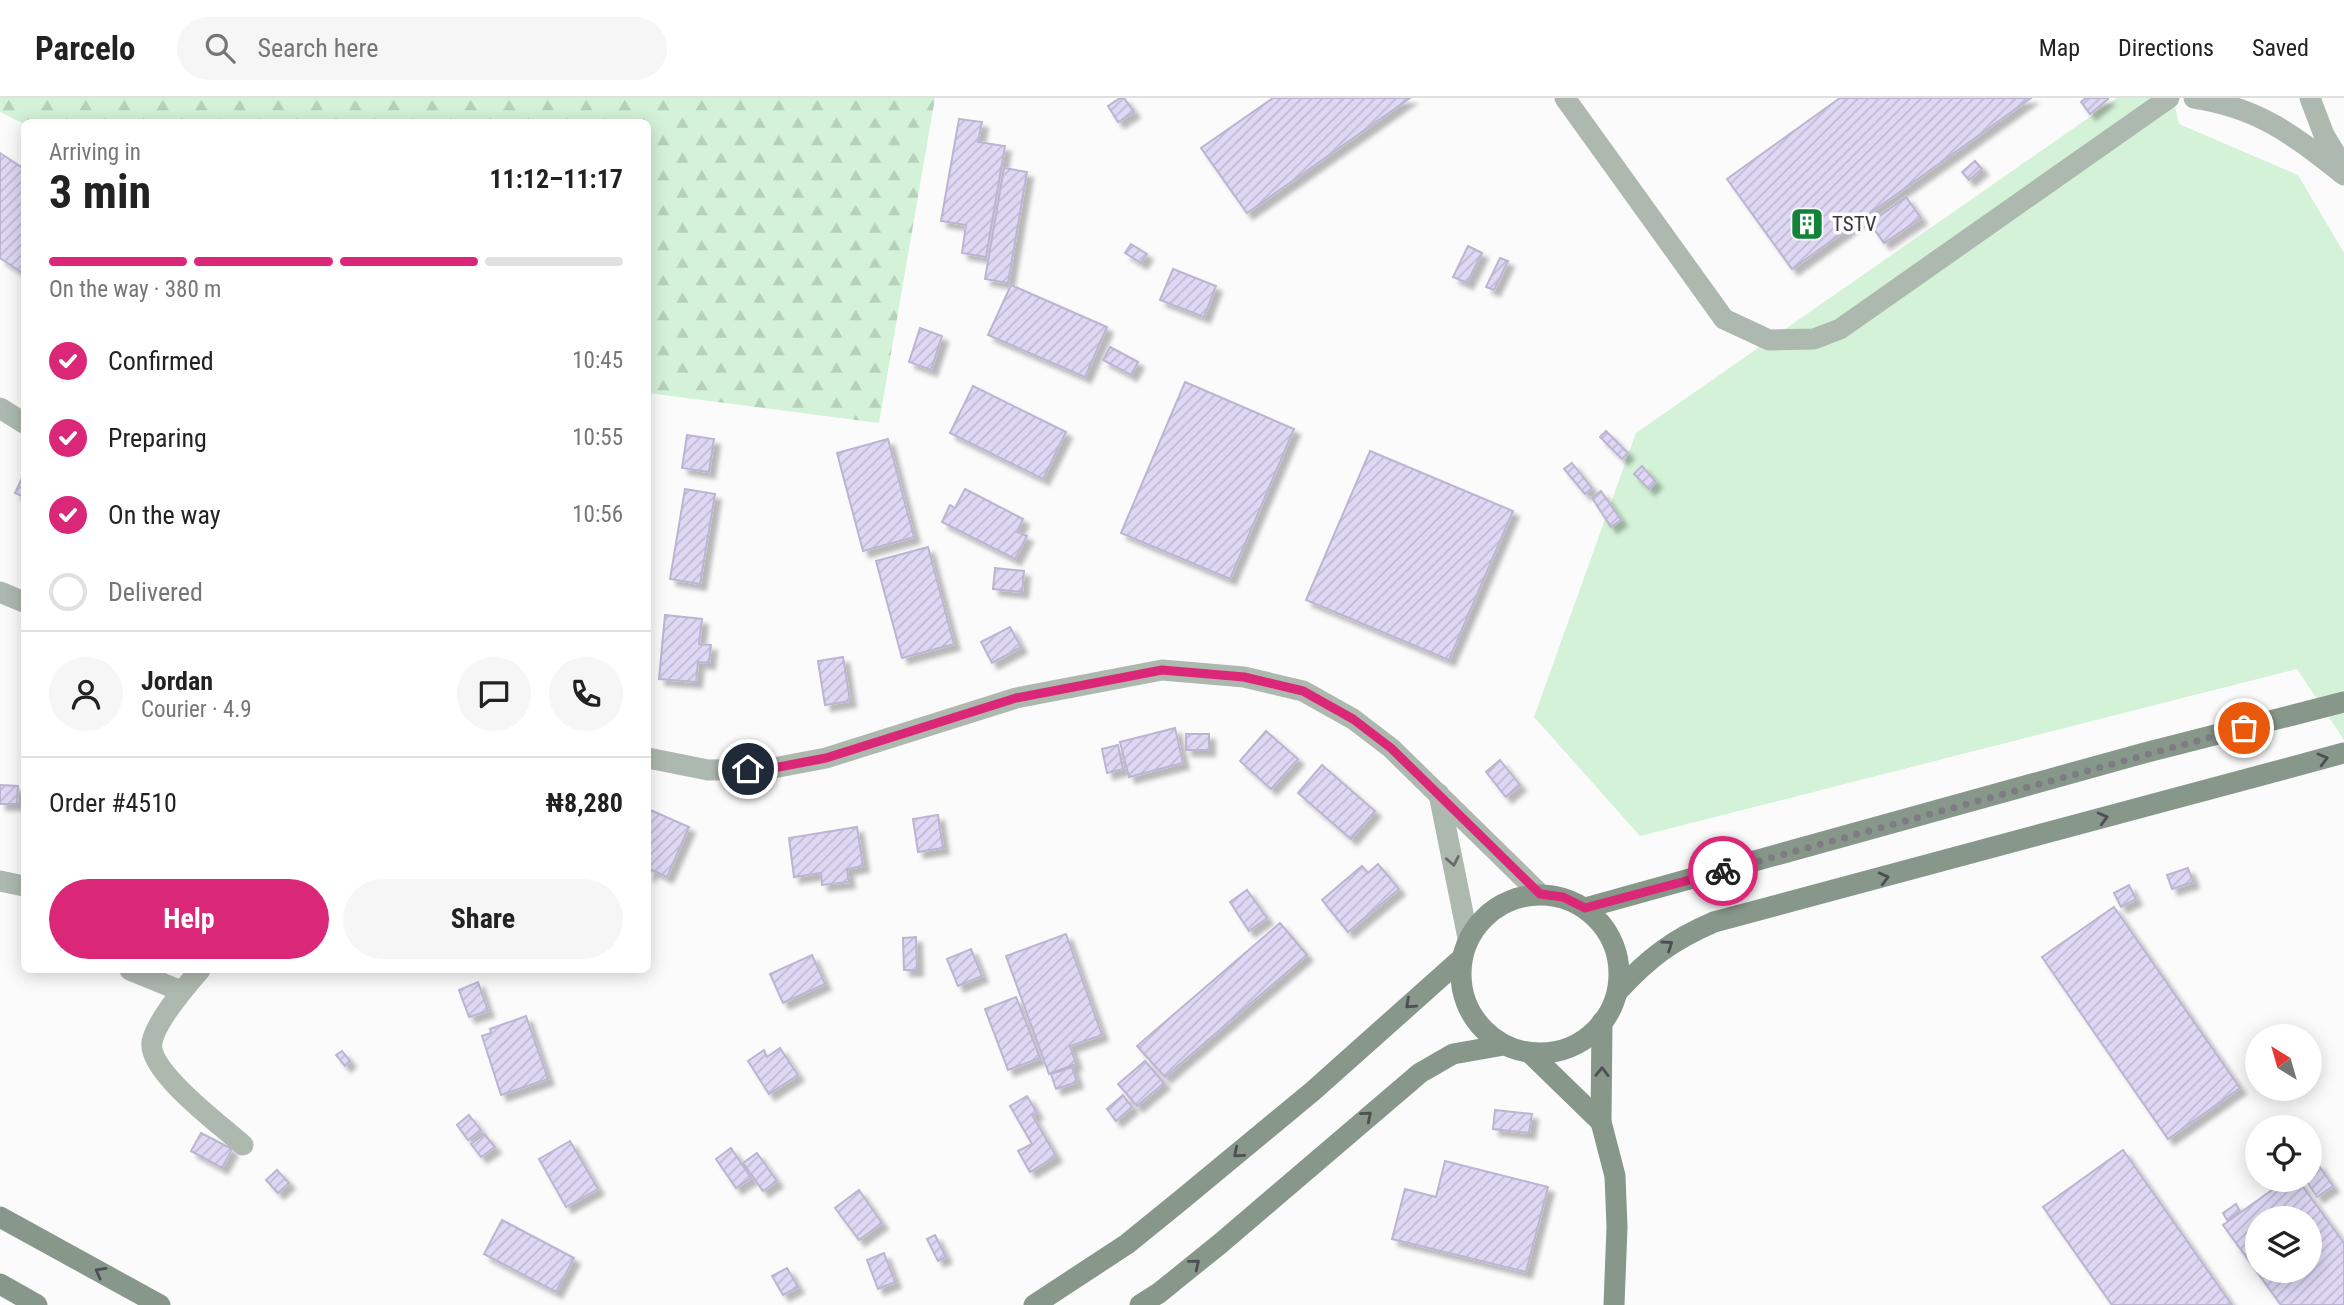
<!DOCTYPE html>
<html lang="en">
<head>
<meta charset="utf-8">
<style>
  body { margin:0; font-family:"Roboto Condensed",sans-serif; background:#f6f6f6; color:#222; height:100vh; display:flex; flex-direction:column; font-size:26px; white-space:nowrap }
  * { box-sizing:border-box; margin:0 }
  p { font-size:23px; color:#767676 }
  .icon { flex:none; width:38px; height:38px; fill:none; stroke:currentColor; stroke-width:2; stroke-linecap:round; stroke-linejoin:round }
  .map { position:relative; flex:1; overflow:hidden }
  .side { position:absolute; left:21px; top:21px; width:630px; height:854px; display:flex; flex-direction:column; background:#fff; border-radius:10px; box-shadow:0 4px 18px #0003 }
  .side>* { flex:none }
  .needle { width:46px; rotate:323deg }
  .fabs { position:absolute; left:2245px; top:926px; display:grid; gap:14px }
  .fabs a { display:grid; place-items:center; width:77px; height:77px; border-radius:50%; background:#fff; box-shadow:0 4px 18px #0003; font-size:35px }
  .pin { position:absolute; display:grid; place-items:center; width:60px; height:60px; color:#fff; margin:-30px; border:4px solid #fff; border-radius:50%; box-shadow:0 2px 7px #0007 }
  .courier { position:absolute; display:grid; place-items:center; width:70px; height:70px; margin:-35px; border:5px solid #db2777; border-radius:50%; background:#fff; color:#222; box-shadow:0 2px 9px #0007 }
  .overview em { font-style:normal; font-weight:700 }
  .overview div { display:flex; flex-direction:column-reverse }
  .overview { display:flex; align-items:center; justify-content:space-between; height:119px; padding:0 28px }
  h1 { font-size:46px; font-weight:700; line-height:52px }
  .bar { display:grid; grid-template-columns:repeat(4,1fr); gap:10px 7px; align-content:center; height:84px; padding:0 28px }
  .bar i { height:9px; border-radius:5px; background:#e0e0e0 }
  .bar .current { background:#db2777 }
  .bar p { grid-column:span 4 }
  .line { display:flex; align-items:center; gap:18px; padding:0 28px; border-top:2px solid #e0e0e0 }
  .line div { flex:1 }
  .round { display:grid; place-items:center; flex:none; width:74px; height:74px; border-radius:37px; background:#f6f6f6 }
  ol { padding:0 28px; list-style:none }
  li { display:flex; align-items:center; gap:21px; height:77px }
  li p { margin-inline-start:auto }
  li .icon { padding:7px; border-radius:50%; background:#db2777; color:#fff; stroke-width:4 }
  li:last-child { color:#767676 }
  li i { width:38px; height:38px; border:4px solid #e0e0e0; border-radius:50% }
  .action { display:flex; gap:14px; margin-top:auto; padding:14px 28px }
  .action a { flex:1; height:80px; border-radius:42px; background:#db2777; color:#fff; font-size:28px; font-weight:700; line-height:80px; text-align:center }
  .action a+a { background:#f6f6f6; color:#222 }
  header { display:flex; align-items:center; gap:42px; box-sizing:border-box; height:98px; padding:0 35px; background:#fff; border-bottom:2px solid #e0e0e0 }
  header strong { font-size:33px }
  nav { display:flex; gap:38px; margin-inline-start:auto; font-size:24px }
  .search { width:490px; height:63px; background:#f6f6f6; display:flex; align-items:center; gap:18px; box-sizing:border-box; padding:0 24px; border-radius:38px; color:#767676; font-size:26px }
  .map>svg:first-child { display:block }
  .green { fill:#d4f2d7 }
  .forest { fill:url(#forest-firs) }
  .building { fill:url(#building-hatch); stroke:#bbb5d1; stroke-width:2; fill-rule:evenodd; filter:url(#shadow) }
  .lines { fill:none; stroke-linecap:round; stroke-linejoin:round }
  .street { stroke:#adb8ae; stroke-width:21 }
  .secondary { stroke:#879789; stroke-width:21 }
  .oneway { stroke:#4d4f54 }
  .oneway2 { stroke:#686b6e }
  .done { stroke:#7e7c83; stroke-width:7; stroke-dasharray:0 12.6 }
  .route { stroke:#db2777; stroke-width:9 }
  .labels { text-anchor:middle; stroke-width:7; stroke-linejoin:round; paint-order:stroke }
  .poi-label { font-size:21px; fill:#3a3743; stroke:#fbfbfb; text-anchor:start }
</style>
</head>
<body>
<header>
<strong>Parcelo</strong>
<div class="search"><svg class="icon" aria-label="search" viewBox="0 0 24 24"><circle cx="10" cy="10" r="6"/><path d="M15 15l6 6"/></svg>Search here</div>
<nav><a>Map</a><a>Directions</a><a>Saved</a></nav>
</header>
<div class="map">
<svg width="2344" height="1207" viewBox="0 0 2344 1207">
  <defs>
    <pattern id="forest-firs" width="22" height="20" patternUnits="userSpaceOnUse" patternTransform="scale(1.75)"><rect width="22" height="20" fill="#d4f2d7"/><path d="M5 1l3.5 6h-7zM16 11l3.5 6h-7z" fill="#b7d0ba"/></pattern>
    <pattern id="building-hatch" width="6" height="6" patternUnits="userSpaceOnUse" patternTransform="scale(1.75)"><rect width="6" height="6" fill="#ded8f5"/><path d="M-1 1l2-2M0 6l6-6M5 7l2-2" fill="none" stroke="#bfbad3"/></pattern>
    <filter id="shadow"><feDropShadow dx="6" dy="6" stdDeviation="2" flood-color="#0004"/></filter>
  </defs>
  <rect width="100%" height="100%" fill="#fbfbfb"/>
  <!-- green -->
  <path class="green" d="M2117,0H2173L2179,26L2298,77L2344,155V642L2297,571L1640,738L1534,619L1636,335Z"/>
  <!-- forest -->
  <path class="forest" d="M0,0H935L879,325L648,295V24L24,26L0,14Z"/>
  <!-- building -->
  <g class="building">
    <path d="M1120,0H1124L1134,14L1118,24L1108,8Z"/>
    <path d="M1273,0H1410L1247,115L1201,50Z"/>
    <path d="M1840,0H2031L1792,171L1727,81Z"/>
    <path d="M2086,0H2108V1L2090,16L2081,4Z"/>
    <path d="M959,21L982,24L978,44L1005,48L986,159L962,155L966,127L941,123Z"/>
    <path d="M0,55L24,71V176L0,160Z"/>
    <path d="M1975,63L1982,71L1969,82L1962,74Z"/>
    <path d="M1004,70L1027,74L1008,185L985,181Z"/>
    <path d="M1906,99L1921,120L1884,145L1870,125Z"/>
    <path d="M1131,146L1147,156L1141,165L1125,155Z"/>
    <path d="M1468,148L1482,155L1467,185L1453,179Z"/>
    <path d="M1500,160L1508,163L1494,192L1486,189Z"/>
    <path d="M1173,171L1216,188L1204,219L1160,202Z"/>
    <path d="M1011,187L1107,229L1085,279L988,237Z"/>
    <path d="M920,230L942,238L931,272L909,264Z"/>
    <path d="M1110,249L1138,264L1131,277L1103,262Z"/>
    <path d="M1185,284L1294,331L1230,481L1121,435Z"/>
    <path d="M973,288L1066,334L1043,381L950,335Z"/>
    <path d="M1606,333L1628,355L1622,361L1600,339Z"/>
    <path d="M687,337L714,341L709,374L682,370Z"/>
    <path d="M888,341L914,439L863,453L837,355Z"/>
    <path d="M1370,353L1513,413L1449,562L1306,502Z"/>
    <path d="M1572,365L1592,390L1585,396L1564,371Z"/>
    <path d="M1642,368L1656,384L1649,391L1634,376Z"/>
    <path d="M23,378L24,379V399L15,395Z"/>
    <path d="M685,391L715,396L700,486L670,481Z"/>
    <path d="M965,391L1023,421L1017,434L1027,438L1015,461L942,424L950,407L955,410Z"/>
    <path d="M1601,393L1621,422L1611,429L1592,400Z"/>
    <path d="M928,449L954,546L902,560L876,463Z"/>
    <path d="M995,470L1024,473L1022,494L993,491Z"/>
    <path d="M665,517L702,521L699,546L711,547L709,565L698,564L696,584L659,581Z"/>
    <path d="M1010,529L1021,549L992,565L981,544Z"/>
    <path d="M843,559L850,603L825,607L818,563Z"/>
    <path d="M1175,630L1183,665L1129,679L1120,644Z"/>
    <path d="M1266,633L1298,661L1271,691L1240,663Z"/>
    <rect x="1186" y="636" width="23" height="16"/>
    <path d="M1118,647L1123,671L1107,675L1102,651Z"/>
    <path d="M1500,662L1520,687L1506,699L1486,674Z"/>
    <path d="M1322,667L1375,713L1351,741L1298,695Z"/>
    <path d="M0,687L18,688L17,706H0Z"/>
    <path d="M648,711L689,729L667,779L652,772L648,778Z"/>
    <path d="M938,717L943,750L918,754L913,721Z"/>
    <path d="M857,729L863,768L847,771L849,784L822,787L821,775L794,779L789,740Z"/>
    <path d="M1378,766L1399,791L1348,834L1322,802L1362,768L1368,775Z"/>
    <path d="M2188,770L2193,784L2172,791L2167,777Z"/>
    <path d="M2129,787L2136,801L2121,809L2114,795Z"/>
    <path d="M1247,792L1267,820L1249,833L1230,804Z"/>
    <path d="M2114,809L2240,990L2168,1041L2042,859Z"/>
    <path d="M1280,825L1307,857L1165,979L1137,948Z"/>
    <path d="M1066,836L1102,937L1070,948L1076,966L1049,976L1006,858Z"/>
    <path d="M916,839L917,872H904L903,840Z"/>
    <path d="M971,851L982,878L958,888L947,861Z"/>
    <path d="M812,857L825,886L783,905L770,876Z"/>
    <path d="M478,884L488,913L469,919L459,892Z"/>
    <path d="M1016,899L1040,960L1008,972L985,911Z"/>
    <path d="M526,918L548,981L501,997L482,938L491,935L490,931Z"/>
    <path d="M780,950L798,977L769,996L748,963L764,952L767,959Z"/>
    <path d="M342,953L350,963L345,968L336,957Z"/>
    <path d="M1145,963L1164,985L1137,1008L1118,986Z"/>
    <path d="M1072,969L1077,984L1056,991L1051,976Z"/>
    <path d="M1123,997L1132,1009L1116,1023L1107,1011Z"/>
    <path d="M1027,998L1037,1015L1032,1017L1056,1058L1030,1074L1018,1053L1032,1046L1010,1008Z"/>
    <path d="M1495,1012L1532,1016L1529,1035L1493,1031Z"/>
    <path d="M469,1017L481,1032L468,1042L457,1027Z"/>
    <path d="M201,1035L232,1051L222,1070L191,1053Z"/>
    <path d="M484,1036L495,1049L481,1059L471,1046Z"/>
    <path d="M570,1043L598,1091L566,1109L539,1061Z"/>
    <path d="M731,1050L751,1080L736,1090L716,1061Z"/>
    <path d="M2123,1052L2232,1207H2112L2043,1109Z"/>
    <path d="M757,1055L777,1083L763,1093L743,1065Z"/>
    <path d="M1445,1063L1548,1089L1526,1174L1392,1141L1405,1091L1436,1099Z"/>
    <path d="M2317,1065L2333,1088L2317,1099L2306,1082H2310V1070Z"/>
    <path d="M277,1072L289,1085L278,1095L266,1082Z"/>
    <path d="M2286,1082H2298L2344,1145V1207H2281L2223,1127ZM2258,1120H2310V1172H2258Z"/>
    <path d="M859,1092L882,1125L859,1142L835,1110Z"/>
    <path d="M2236,1106L2240,1113L2227,1122L2223,1115Z"/>
    <path d="M502,1122L574,1160L556,1194L484,1156Z"/>
    <path d="M935,1137L946,1159L938,1163L927,1141Z"/>
    <path d="M884,1155L895,1184L878,1191L867,1162Z"/>
    <path d="M787,1170L798,1189L783,1197L772,1178Z"/>
  </g>
  <g class="lines">
    <!-- street -->
    <g class="street">
      <path d="M1565,0L1724,221L1769,242L1814,241L1840,231L2169,0"/>
      <path d="M2194,0C2260,10 2293,37 2344,77"/>
      <path d="M2310,0L2324,37L2344,70"/>
      <path d="M0,310L24,325"/>
      <path d="M0,494L24,504"/>
      <path d="M648,660L708,672L768,671L826,660L1016,600L1162,572L1244,579L1303,593L1353,621L1391,650L1540,796"/>
      <path d="M1439,696L1468,840"/>
      <path d="M0,783L24,788"/>
      <path d="M130,872L181,893"/>
      <path d="M200,872C186,888 156,923 152,944C147,973 221,1027 243,1047"/>
    </g>
    <!-- secondary -->
    <g class="secondary">
      <circle cx="1540" cy="876" r="79"/>
      <path d="M1585,810L2144,655L2344,604"/>
      <path d="M1618,893C1649,860 1672,842 1714,824L2344,655"/>
      <path d="M1602,924L1601,1024L1615,1078L1617,1129L1614,1207"/>
      <path d="M1530,955L1601,1024"/>
      <path d="M0,1119L160,1207"/>
      <path d="M0,1186L37,1207"/>
      <path d="M1034,1207L1127,1146L1180,1103L1313,993L1461,861"/>
      <path d="M1140,1207L1159,1195L1221,1145L1420,975L1453,956L1504,947"/>
    </g>
  </g>
  <!-- one-way arrows -->
  <defs><path id="oneway-chevron" d="M-2-3.5L2.5 0L-2 3.5" fill="none" stroke-width="1.6" stroke-linecap="round" stroke-linejoin="round" transform="scale(1.75)"/></defs>
  <g class="oneway">
    <use href="#oneway-chevron" transform="translate(2323 661) rotate(-15)"/>
    <use href="#oneway-chevron" transform="translate(2103 720) rotate(-15)"/>
    <use href="#oneway-chevron" transform="translate(1884 780) rotate(-14)"/>
    <use href="#oneway-chevron" transform="translate(1668 847) rotate(-35)"/>
    <use href="#oneway-chevron" transform="translate(1410 906) rotate(138)"/>
    <use href="#oneway-chevron" transform="translate(1602 974) rotate(-89)"/>
    <use href="#oneway-chevron" transform="translate(1367 1018) rotate(-40)"/>
    <use href="#oneway-chevron" transform="translate(1238 1055) rotate(140)"/>
    <use href="#oneway-chevron" transform="translate(1195 1166) rotate(-39)"/>
    <use href="#oneway-chevron" transform="translate(100 1174) rotate(-151)"/>
  </g>
  <use class="oneway2" href="#oneway-chevron" transform="translate(1453 763) rotate(79)"/>
  <g class="lines">
    <!-- done -->
    <path class="done" d="M1723,773L2244,630"/>
    <!-- route -->
    <path class="route" d="M748,671H768L826,660L1016,600L1162,572L1244,579L1303,593L1353,621L1391,650L1540,796L1563,799L1585,810L1723,773"/>
  </g>
  <!-- icons -->
  <defs>
    <symbol id="building-square" viewBox="-11 -11 22 22"><rect x="-9" y="-9" width="18" height="18" rx="4" fill="#148238" stroke="#fbfbfb"/><path d="M-4-6H4V6H1V3H-1V6H-4ZM-2.5-4.3h1.7v1.8h-1.7ZM.8-4.3h1.7v1.8H.8ZM-2.5-1h1.7V.8h-1.7ZM.8-1h1.7V.8H.8Z" fill="#fff"/></symbol>
  </defs>
  <g fill-rule="evenodd">
    <use href="#building-square" x="1788" y="107" width="38" height="38"/>
  </g>
  <g class="labels">
    <!-- poi labels -->
    <g class="poi-label">
      <text x="1832" y="133">TSTV</text>
    </g>
  </g>
</svg>
<div class="fabs">
<a><svg class="needle" viewBox="-14 -14 28 28"><path d="M0-13l5 13h-10z" fill="#e53935"/><path d="M0 13l5-13h-10z" fill="#767676"/></svg></a>
<a><svg class="icon" aria-label="locate" viewBox="0 0 24 24"><circle cx="12" cy="12" r="6"/><path d="M12 2v4M12 18v4M2 12h4M18 12h4"/></svg></a>
<a><svg class="icon" aria-label="layers" viewBox="0 0 24 24"><path d="M12 4l9 5-9 5-9-5zM3 14l9 5 9-5"/></svg></a>
</div>
<div class="pin" style="left:2244px;top:630px;background:#ea580c"><svg class="icon" aria-label="bag" viewBox="0 0 24 24"><path d="M5 8h14l-1 12H6zM9 8a3 3 0 0 1 6 0"/></svg></div>
<div class="pin" style="left:748px;top:671px;background:#1f2937"><svg class="icon" aria-label="home" viewBox="0 0 24 24"><path d="M3 11l9-7 9 7M6 9v11h12V9"/></svg></div>
<div class="courier" style="left:1723px;top:773px"><svg class="icon" aria-label="bike" viewBox="0 0 24 24"><circle cx="6" cy="16" r="4"/><circle cx="18" cy="16" r="4"/><path d="M6 16l4-8h5l3 8M10 8l3 8H6M13 5h3"/></svg></div>
<section class="side">
<div class="overview"><div><h1>3 min</h1><p>Arriving in</p></div><em>11:12–11:17</em></div>
<div class="bar"><i class="current"></i><i class="current"></i><i class="current"></i><i></i><p>On the way · 380 m</p></div>
<ol>
<li><svg class="icon" aria-label="check" viewBox="0 0 24 24"><path d="M5 12l5 5 9-10"/></svg>Confirmed<p>10:45</p></li>
<li><svg class="icon" aria-label="check" viewBox="0 0 24 24"><path d="M5 12l5 5 9-10"/></svg>Preparing<p>10:55</p></li>
<li><svg class="icon" aria-label="check" viewBox="0 0 24 24"><path d="M5 12l5 5 9-10"/></svg>On the way<p>10:56</p></li>
<li><i></i>Delivered</li>
</ol>
<div class="line" style="height:126px"><a class="round"><svg class="icon" aria-label="person" viewBox="0 0 24 24"><circle cx="12" cy="8" r="4"/><path d="M4 21q1-7 8-7t8 7"/></svg></a><div><b>Jordan</b><p>Courier · 4.9</p></div><a class="round"><svg class="icon" aria-label="chat" viewBox="0 0 24 24"><path d="M4 5h16v11H9l-5 4z"/></svg></a><a class="round"><svg class="icon" aria-label="phone" viewBox="0 0 24 24"><path d="M5 4h4l2 5-3 2q2 4 5 5l2-3 5 2v4C11 20 4 13 5 4z"/></svg></a></div>
<div class="line" style="height:91px"><div>Order #4510</div><b>₦8,280</b></div>
<div class="action"><a>Help</a><a>Share</a></div>
</section>
</div>
</body>
</html>
